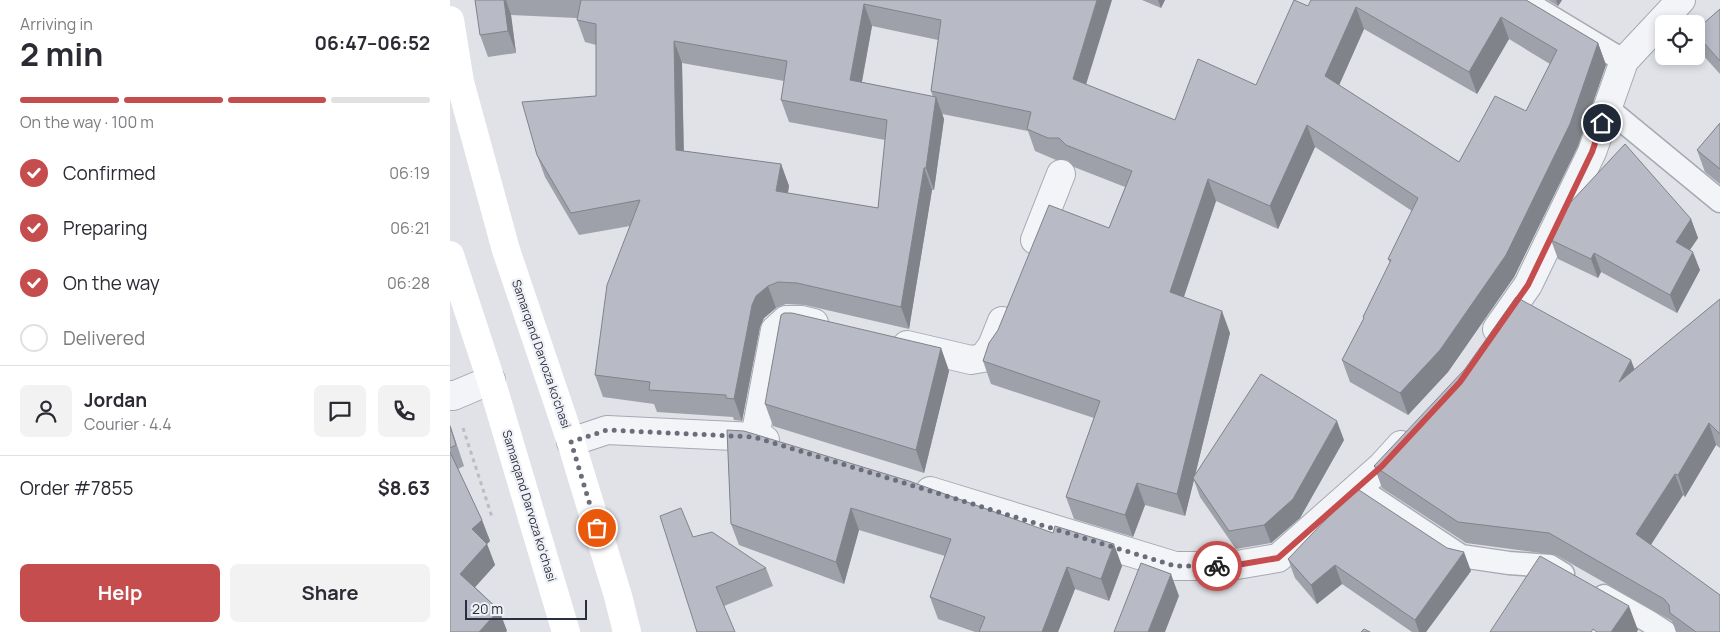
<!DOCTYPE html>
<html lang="en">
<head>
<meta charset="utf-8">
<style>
  body { margin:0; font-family:Manrope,sans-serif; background:#f2f2f3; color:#2b2b33; height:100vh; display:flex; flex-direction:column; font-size:19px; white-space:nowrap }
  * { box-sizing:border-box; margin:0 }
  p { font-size:16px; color:#7c7c81 }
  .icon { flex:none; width:28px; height:28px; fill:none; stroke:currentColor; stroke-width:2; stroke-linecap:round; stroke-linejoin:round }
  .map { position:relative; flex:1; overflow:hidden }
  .sheet { display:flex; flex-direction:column; background:#fff; width:450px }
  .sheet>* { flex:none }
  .fabs { position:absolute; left:1205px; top:15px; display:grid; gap:10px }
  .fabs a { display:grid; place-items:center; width:50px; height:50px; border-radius:8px; background:#fff; box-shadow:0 2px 8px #0003; font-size:25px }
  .scale { position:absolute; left:15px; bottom:12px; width:122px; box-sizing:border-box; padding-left:5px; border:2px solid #2a2f3f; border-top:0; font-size:14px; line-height:18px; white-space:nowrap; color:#2a2f3f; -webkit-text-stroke:4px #f0f1f6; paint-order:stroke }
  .pin { position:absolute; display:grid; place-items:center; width:42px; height:42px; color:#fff; margin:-21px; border:2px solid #fff; border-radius:50%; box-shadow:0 1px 5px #0007 }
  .courier { position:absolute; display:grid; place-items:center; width:50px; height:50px; margin:-25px; border:4px solid #c54d4e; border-radius:50%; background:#fff; color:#222; box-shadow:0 1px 6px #0007 }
  .headline em { font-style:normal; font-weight:700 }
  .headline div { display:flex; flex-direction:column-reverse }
  .headline { display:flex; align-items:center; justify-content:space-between; height:85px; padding:0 20px }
  h1 { font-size:32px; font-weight:700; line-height:38px }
  .bar { display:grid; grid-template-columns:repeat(4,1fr); gap:8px 5px; align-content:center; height:60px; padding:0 20px }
  .bar i { height:6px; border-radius:4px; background:#e1e1e2 }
  .bar .current { background:#c54d4e }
  .bar p { grid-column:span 4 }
  .line { display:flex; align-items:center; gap:12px; padding:0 20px; border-top:1px solid #e1e1e2 }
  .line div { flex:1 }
  .round { display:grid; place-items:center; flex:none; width:52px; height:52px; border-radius:8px; background:#f2f2f3 }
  ol { padding:0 20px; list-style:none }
  li { display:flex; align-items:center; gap:15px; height:55px }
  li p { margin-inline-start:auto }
  li .icon { padding:5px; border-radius:50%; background:#c54d4e; color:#fff; stroke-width:4 }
  li:last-child { color:#7c7c81 }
  li i { width:28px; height:28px; border:2px solid #e1e1e2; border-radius:50% }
  .action { display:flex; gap:10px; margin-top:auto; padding:10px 20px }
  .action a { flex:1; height:58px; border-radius:8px; background:#c54d4e; color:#fff; font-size:20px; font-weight:700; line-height:58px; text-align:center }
  .action a+a { background:#f2f2f3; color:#2b2b33 }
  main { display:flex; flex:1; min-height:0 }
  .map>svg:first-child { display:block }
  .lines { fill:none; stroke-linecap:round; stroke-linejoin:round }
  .service-casing { stroke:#a6a9b2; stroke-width:25 }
  .minor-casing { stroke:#a6a9b2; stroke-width:30 }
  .path { stroke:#bbbdc3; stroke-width:3; stroke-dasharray:4 4; stroke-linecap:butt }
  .service { stroke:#f3f4f7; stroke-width:22 }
  .minor { stroke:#f3f4f7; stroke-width:28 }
  .secondary { stroke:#fff; stroke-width:28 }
  .wall { fill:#9ea1a9; fill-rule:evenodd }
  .shaded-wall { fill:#81838a }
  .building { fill:#b8bbc5; stroke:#81838a; fill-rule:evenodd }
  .done { stroke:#6a6e7a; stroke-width:5; stroke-dasharray:0 9 }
  .route { stroke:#c54d4e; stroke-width:6 }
  .labels { text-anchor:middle; stroke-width:4.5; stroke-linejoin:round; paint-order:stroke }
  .street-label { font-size:12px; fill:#2a2f3f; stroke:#f0f1f6 }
</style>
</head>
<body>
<main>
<section class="sheet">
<div class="headline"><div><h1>2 min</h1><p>Arriving in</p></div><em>06:47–06:52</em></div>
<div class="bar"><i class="current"></i><i class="current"></i><i class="current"></i><i></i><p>On the way · 100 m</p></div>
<ol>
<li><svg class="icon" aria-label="check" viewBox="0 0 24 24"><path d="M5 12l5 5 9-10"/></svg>Confirmed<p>06:19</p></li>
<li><svg class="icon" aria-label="check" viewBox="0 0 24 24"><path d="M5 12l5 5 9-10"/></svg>Preparing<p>06:21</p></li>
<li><svg class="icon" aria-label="check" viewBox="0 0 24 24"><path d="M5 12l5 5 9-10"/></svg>On the way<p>06:28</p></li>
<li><i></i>Delivered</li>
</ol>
<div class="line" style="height:90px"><a class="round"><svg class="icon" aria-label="person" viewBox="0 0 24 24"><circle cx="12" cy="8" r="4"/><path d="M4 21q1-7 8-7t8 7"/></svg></a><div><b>Jordan</b><p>Courier · 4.4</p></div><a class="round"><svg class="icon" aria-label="chat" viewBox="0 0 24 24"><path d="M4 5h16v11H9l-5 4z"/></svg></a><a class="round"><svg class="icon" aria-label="phone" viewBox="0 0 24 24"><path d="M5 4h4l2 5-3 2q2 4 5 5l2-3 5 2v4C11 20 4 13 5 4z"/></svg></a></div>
<div class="line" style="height:65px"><div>Order #7855</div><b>$8.63</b></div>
<div class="action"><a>Help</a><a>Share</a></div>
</section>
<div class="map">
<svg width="1270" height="632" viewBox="0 0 1270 632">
  <rect width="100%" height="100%" fill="#e0e2e8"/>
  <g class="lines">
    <defs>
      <g id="service">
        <path d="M1073,0L1174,61"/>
        <path d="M1157,108L1270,201"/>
        <path d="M907,487L1011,556L1059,563L1100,566L1113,574"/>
        <path d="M1154,596L1198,621L1215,632"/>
      </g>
      <g id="minor">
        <path d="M585,240L611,174"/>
        <path d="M1047,329L1078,285L1142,152L1174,61L1231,0"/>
        <path d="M457,345L521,360L533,358L542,346L552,321"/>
        <path d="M0,395L3,396L41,380"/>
        <path d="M305,437L325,330L336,320H352L364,323"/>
        <path d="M121,442L157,430L305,437L315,440"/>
        <path d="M480,491L725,566H781L828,558L932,466L951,445"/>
      </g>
    </defs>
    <!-- service casing -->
    <use href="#service" class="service-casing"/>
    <!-- minor casing -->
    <use href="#minor" class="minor-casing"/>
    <!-- path -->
    <path class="path" d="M13,428L42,517"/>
    <!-- service -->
    <use href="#service" class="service"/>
    <!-- minor -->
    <use href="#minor" class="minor"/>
    <!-- secondary -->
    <g class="secondary">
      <path d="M0,20L10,82L56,250L121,442L168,596L177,632"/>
      <path d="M0,255L41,380L116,632"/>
    </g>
  </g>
  <!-- wall -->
  <g class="wall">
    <path d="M25,0H559L636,85L725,120L806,85L858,6L1076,0L1148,43L1156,65L1128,146L1064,277L998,372L958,415L900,382L892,360L914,319L913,317L940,263L938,259L962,211L865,147L828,229L766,201L734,297L780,333L745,475L894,440L850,518L821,543L786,549L750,497L744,480L735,516L695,505L683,537L624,519L616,497L644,418L541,384L533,361L659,228L675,187L624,167L617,160H606L585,151L578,131L492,114L494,119L484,190H482L459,329L355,305L336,304L326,308L314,318L310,327L292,421L284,420L283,417L207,412L204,404L153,397L145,375L180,226L129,235L95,177L87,155L146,96V45L135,42L127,20V18L61,15L66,53L38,57L30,35ZM422,26L488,40L481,91L483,97L412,82ZM914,29L1027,94L1059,39L1100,64L1076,111L1009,162L889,85ZM232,63L334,81L331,100L339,122L435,140L428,208L338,193L339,186L331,164L234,151Z"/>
    <path d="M692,0H715L711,8Z"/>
    <path d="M1098,0H1112L1108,6Z"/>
    <path d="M1270,9V74L1252,54L1246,37V30Z"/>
    <path d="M1270,123V184L1255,172L1247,150Z"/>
    <path d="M1241,219L1248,238L1240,250L1250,270L1227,313L1151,272L1148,278L1108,259L1101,240Z"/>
    <path d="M1270,299V448L1266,445L1235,497L1233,495L1201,545L1270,632H1226L1222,621L1106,555L1016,543L932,488L924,466L1185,369Z"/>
    <path d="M491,348L499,371L474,473L323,426L315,404Z"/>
    <path d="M0,425L14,466L8,469L32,520L40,541L37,544L45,565L25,587L49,610L57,631L0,632Z"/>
    <path d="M277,430L672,566L659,601L625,589L608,632H525L488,619L480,597L495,556L409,530L394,584L289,545L281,524Z"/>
    <path d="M243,537L316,568L323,586L274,606Z"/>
    <path d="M838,559L1021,571L976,632H962L892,584L867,604L845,578Z"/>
  </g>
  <!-- shaded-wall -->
  <g class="shaded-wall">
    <path d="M54,0H56L61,15L66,53L58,31Z"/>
    <path d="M647,0H662L631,101L623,79Z"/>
    <path d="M708,0H715L711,8Z"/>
    <path d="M1106,0H1112L1108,6Z"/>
    <path d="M414,4L422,26L408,102L400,80Z"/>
    <path d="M906,7L914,29L883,99L875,76Z"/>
    <path d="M1051,17L1059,39L1027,94L1019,72Z"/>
    <path d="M224,41L232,63L234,172L226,150Z"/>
    <path d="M1148,43L1156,65L1128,146L1064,277L998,372L958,415L950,393Z"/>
    <path d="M486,97L494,119L484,190L476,168Z"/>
    <path d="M857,125L865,147L828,229L820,206Z"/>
    <path d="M331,164L339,186L334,213L326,191Z"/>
    <path d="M474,168L482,190L459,329L451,307Z"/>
    <path d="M758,179L766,201L728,314L720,292Z"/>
    <path d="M1241,219L1248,238L1232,261L1226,242Z"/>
    <path d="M1243,252L1250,270L1227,313L1220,295Z"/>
    <path d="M1144,253L1151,272L1148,278L1141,259Z"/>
    <path d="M318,286L326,308L314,318L310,327L292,421L284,399L302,305L306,296Z"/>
    <path d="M772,311L780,333L735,516L727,494Z"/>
    <path d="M491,348L499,371L474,473L466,450Z"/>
    <path d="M1181,360L1189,381L1169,382Z"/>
    <path d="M887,421L894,440L850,518L821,543L814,525Z"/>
    <path d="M1259,423L1266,445L1235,497L1228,475Z"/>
    <path d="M0,425L14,466L0,426Z"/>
    <path d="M1225,474L1233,495L1194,555L1186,534Z"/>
    <path d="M687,483L695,505L683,537L675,515Z"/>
    <path d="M401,508L409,530L394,584L386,562Z"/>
    <path d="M32,520L40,541L30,551L22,529Z"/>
    <path d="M37,544L45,565L18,595L10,574Z"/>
    <path d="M664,544L672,566L659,601L651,579Z"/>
    <path d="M1014,552L1021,571L976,632H969L965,620Z"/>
    <path d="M885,565L892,584L867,604L861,585Z"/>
    <path d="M617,567L625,589L608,632H592Z"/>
    <path d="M721,574L729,596L715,632H698Z"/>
    <path d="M1179,606L1188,630L1187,632H1161Z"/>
    <path d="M49,610L57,631L56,632H29Z"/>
  </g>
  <!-- building -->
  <g class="building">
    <path d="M25,0H54L58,31L30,35Z"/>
    <path d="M131,0H647L623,79L725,120L748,59L806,85L844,0L858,6L861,0H1076L1148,43L1120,124L1056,255L990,350L950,393L892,360L914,318L913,317L941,260L938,259L968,198L857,125L820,206L758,179L720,292L772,311L727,494L687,483L675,515L616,497L650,401L533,361L539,343L548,330L599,205L659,228L682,171L616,145L609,138H598L577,129L581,112L481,91L491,20L414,4L400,80L486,97L476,168H474L451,307L347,283L328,282L318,286L306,296L302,305L284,399L276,398V395L199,390L200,382L145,375L157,285L190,200L121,213L87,155L72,102L146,96V24L127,20ZM906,7L1019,72L1051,17L1107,50L1076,111L1045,96L1009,162L875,76ZM224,41L337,61L331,100L437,120L428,208L326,191L331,164L226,150Z"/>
    <path d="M1270,9V61L1246,34V30Z"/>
    <path d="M1270,123V169L1247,150Z"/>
    <path d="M1175,144L1241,219L1226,242L1243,252L1220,295L1144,253L1141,259L1101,240L1119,204Z"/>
    <path d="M1066,297L1181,360L1169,382L1270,299V434L1259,423L1228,475L1225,474L1186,534L1270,595V632H1246L1220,613L1219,605L1214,599L1099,533L1008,522L924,466L1015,369Z"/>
    <path d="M334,313H342L491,348L466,450L315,404L331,315Z"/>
    <path d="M811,374L887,421L843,499L814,525L779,531L743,478Z"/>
    <path d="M0,426L6,445L0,448Z"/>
    <path d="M277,430L294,431L459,481L603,533L605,526L664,544L651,579L617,567L592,632H529L535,617L480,597L501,539L401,508L386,562L281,524Z"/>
    <path d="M0,452L32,520L22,529L37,544L10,574L49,610L29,632H0Z"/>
    <path d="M906,488L997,548L1014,552L965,620L885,565L861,585L838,559Z"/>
    <path d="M231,508L243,537L262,532L316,568L266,587L285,632H247L210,516Z"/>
    <path d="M1090,556L1179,606L1161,632H1147L1143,629L1141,632H1040Z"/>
    <path d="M691,563L721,574L698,632H664Z"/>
    <path d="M914,629L920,632H911Z"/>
  </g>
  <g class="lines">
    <!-- done -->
    <path class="done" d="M147,528L121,442L157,430L304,437L725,566H767"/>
    <!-- route -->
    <path class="route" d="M767,566H781L828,558L932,466L1010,382L1078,285L1142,152L1152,123"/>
  </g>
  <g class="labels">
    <!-- street labels -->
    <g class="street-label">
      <text transform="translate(91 354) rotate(71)" y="4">Samarqand Darvoza ko'chasi</text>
      <text transform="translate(79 506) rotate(73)" y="4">Samarqand Darvoza ko‘chasi</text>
    </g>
  </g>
</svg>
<div class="fabs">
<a><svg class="icon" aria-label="locate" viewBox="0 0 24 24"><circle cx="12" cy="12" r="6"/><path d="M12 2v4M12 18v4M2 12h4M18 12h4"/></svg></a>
</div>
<div class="scale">20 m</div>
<div class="pin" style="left:147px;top:528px;background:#ea580c"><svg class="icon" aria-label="bag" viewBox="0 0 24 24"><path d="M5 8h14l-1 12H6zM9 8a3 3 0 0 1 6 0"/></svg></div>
<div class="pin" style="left:1152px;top:123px;background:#1f2937"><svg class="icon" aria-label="home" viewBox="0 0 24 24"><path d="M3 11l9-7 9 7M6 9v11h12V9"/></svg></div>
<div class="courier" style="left:767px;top:566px"><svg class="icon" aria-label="bike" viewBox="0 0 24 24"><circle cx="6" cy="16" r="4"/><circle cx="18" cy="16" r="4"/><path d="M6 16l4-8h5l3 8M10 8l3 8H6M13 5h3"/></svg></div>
</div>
</main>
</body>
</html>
